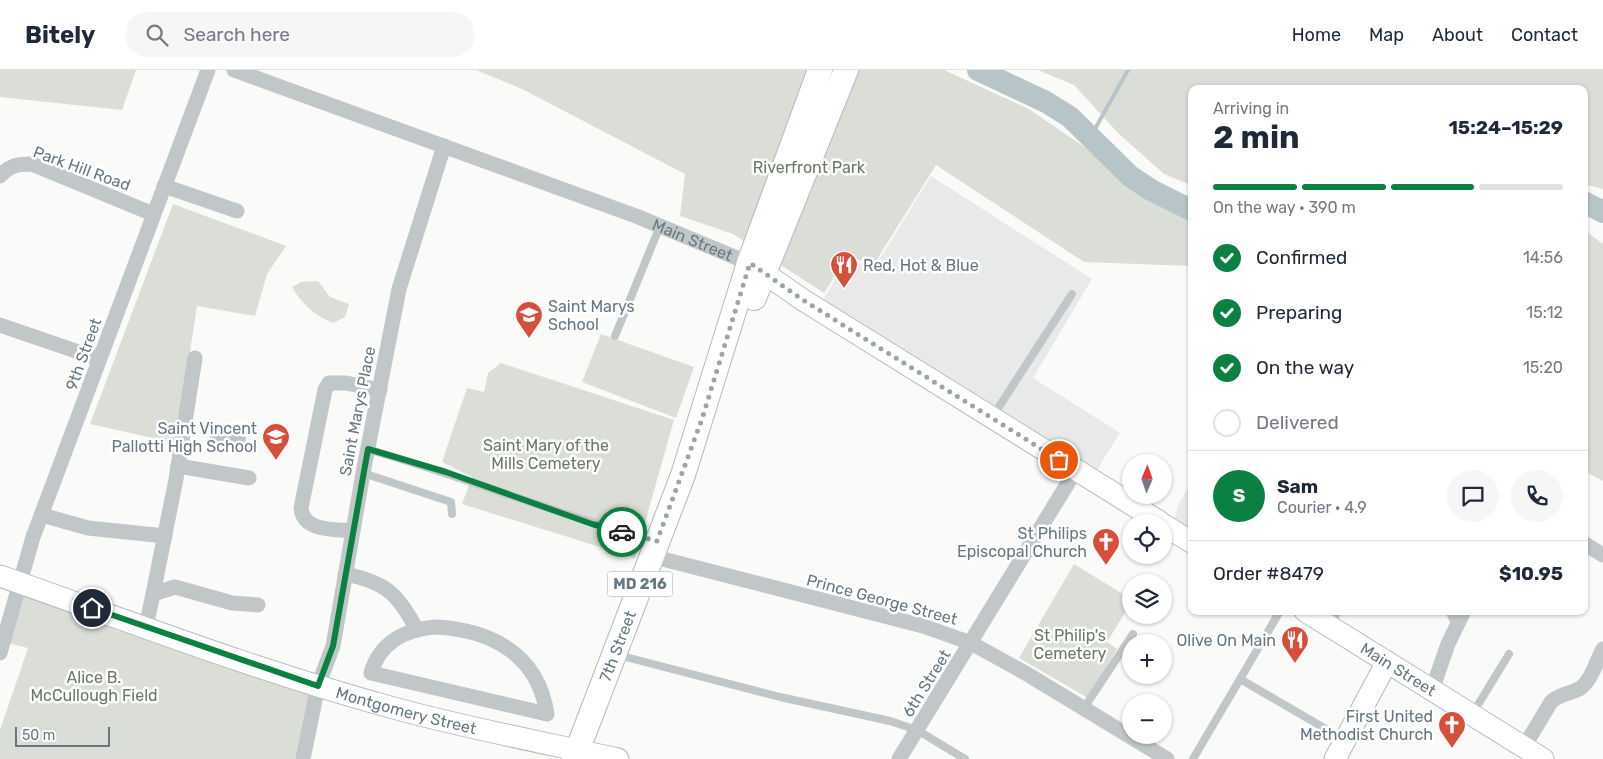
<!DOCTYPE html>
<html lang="en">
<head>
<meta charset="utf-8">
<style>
  body { margin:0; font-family:Rubik,sans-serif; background:#f6f6f7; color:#1f2937; height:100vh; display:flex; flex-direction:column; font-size:19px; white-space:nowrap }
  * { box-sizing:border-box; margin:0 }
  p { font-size:16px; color:#747a83 }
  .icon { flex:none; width:28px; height:28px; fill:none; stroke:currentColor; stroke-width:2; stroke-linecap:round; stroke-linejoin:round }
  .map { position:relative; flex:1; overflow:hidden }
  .panel { position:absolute; left:1188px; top:15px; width:400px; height:530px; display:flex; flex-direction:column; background:#fff; border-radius:10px; box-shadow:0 1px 4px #0004 }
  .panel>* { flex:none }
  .needle { width:32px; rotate:2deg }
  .fabs { position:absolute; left:1122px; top:384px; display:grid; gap:10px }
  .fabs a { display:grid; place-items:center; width:50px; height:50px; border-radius:50%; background:#fff; box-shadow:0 1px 4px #0004; font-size:25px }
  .scale { position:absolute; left:15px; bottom:12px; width:95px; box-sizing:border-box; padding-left:5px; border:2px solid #667881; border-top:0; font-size:14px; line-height:18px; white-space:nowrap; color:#667881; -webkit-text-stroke:4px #fff; paint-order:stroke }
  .pin { position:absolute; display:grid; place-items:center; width:42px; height:42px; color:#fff; margin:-21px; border:2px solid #fff; border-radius:50%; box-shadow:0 1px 5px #0007 }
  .courier { position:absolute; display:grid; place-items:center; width:50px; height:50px; margin:-25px; border:4px solid #0b8043; border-radius:50%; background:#fff; color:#222; box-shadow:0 1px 6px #0007 }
  .summary em { font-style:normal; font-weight:700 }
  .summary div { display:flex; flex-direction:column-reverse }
  .summary { display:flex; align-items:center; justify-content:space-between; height:85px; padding:0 25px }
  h1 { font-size:32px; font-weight:700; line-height:38px }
  .bar { display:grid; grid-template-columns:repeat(4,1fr); gap:8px 5px; align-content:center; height:60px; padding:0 25px }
  .bar i { height:6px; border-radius:4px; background:#e0e1e3 }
  .bar .on { background:#0b8043 }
  .bar p { grid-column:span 4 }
  .line { display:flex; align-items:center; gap:12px; padding:0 25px; border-top:1px solid #e0e1e3 }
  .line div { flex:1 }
  .round { display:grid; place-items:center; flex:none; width:52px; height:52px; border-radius:26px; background:#f6f6f7 }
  ol { padding:0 25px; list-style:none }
  li { display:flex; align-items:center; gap:15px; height:55px }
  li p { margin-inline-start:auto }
  li .icon { padding:5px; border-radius:50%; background:#0b8043; color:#fff; stroke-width:4 }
  li:last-child { color:#747a83 }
  li i { width:28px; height:28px; border:2px solid #e0e1e3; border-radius:50% }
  header { display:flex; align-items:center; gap:30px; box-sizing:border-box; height:70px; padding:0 25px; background:#fff; border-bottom:1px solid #e0e1e3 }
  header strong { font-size:24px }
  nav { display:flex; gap:28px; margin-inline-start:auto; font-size:18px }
  .search { width:350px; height:45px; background:#f6f6f7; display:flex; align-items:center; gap:12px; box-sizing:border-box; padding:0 18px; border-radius:28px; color:#747a83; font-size:19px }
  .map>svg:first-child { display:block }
  .built { fill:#e8eae9 }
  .green { fill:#dbded7 }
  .water { fill:#b8c5c8 }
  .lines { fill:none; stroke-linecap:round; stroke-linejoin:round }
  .stream { stroke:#b8c5c8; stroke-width:4 }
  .river { stroke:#b8c5c8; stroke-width:22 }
  .secondary-casing { stroke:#b4babe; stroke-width:23 }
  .primary-casing { stroke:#b3b9bc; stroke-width:26 }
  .lane { stroke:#c1c6c9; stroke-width:8 }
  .street { stroke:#c1c6c9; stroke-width:15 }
  .secondary { stroke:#fff; stroke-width:21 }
  .primary { stroke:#fff; stroke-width:24 }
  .done { stroke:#9aa6ab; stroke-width:5; stroke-dasharray:0 9 }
  .route { stroke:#0b8043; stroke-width:6 }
  .labels { text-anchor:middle; stroke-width:5; stroke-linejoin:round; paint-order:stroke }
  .shield { fill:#fff; stroke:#94a0a7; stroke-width:1 }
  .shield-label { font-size:15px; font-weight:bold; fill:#667881 }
  .park-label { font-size:16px; fill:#6b7966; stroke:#fff }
  .street-label { font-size:16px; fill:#667881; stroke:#fff }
  .poi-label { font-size:16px; fill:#667881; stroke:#fff; text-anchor:end }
</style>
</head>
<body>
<header>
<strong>Bitely</strong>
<div class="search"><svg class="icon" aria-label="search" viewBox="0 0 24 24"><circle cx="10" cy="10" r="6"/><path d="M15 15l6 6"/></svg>Search here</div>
<nav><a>Home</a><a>Map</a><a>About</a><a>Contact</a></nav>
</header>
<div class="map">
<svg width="1603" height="689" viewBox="0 0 1603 689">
  <rect width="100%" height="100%" fill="#fafaf8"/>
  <!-- built -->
  <g class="built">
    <path d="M931,106L1092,209L1033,308L1120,363L1096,401L821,233L847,190L871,197L881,187Z"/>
    <path d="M1191,414V461L1174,450L1179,433Z"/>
  </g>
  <!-- green -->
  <g class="green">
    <path d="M0,0H136L122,40L0,27Z"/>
    <path d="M476,0H944L1029,39L1191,150V196L1084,192L936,95L874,194L847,187L824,223L733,164L680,146L685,104L522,19Z"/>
    <path d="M1038,0H1603V119L1584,114V19H1191V115L1164,104L1119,64L1074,15Z"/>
    <path d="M173,134L286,176L267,204L255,246L197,236L176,373L90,354Z"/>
    <path d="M1584,160L1603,174V411L1584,401Z"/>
    <path d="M318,211L330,227L349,234L345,247L333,253C315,246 301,233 292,217L301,212Z"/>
    <path d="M601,264L694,297L676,348L582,312Z"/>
    <path d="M501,293L674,350L635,488L462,434L472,407L442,392L467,318L484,322L488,303Z"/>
    <path d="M1074,494L1131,529V533L1107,572L1117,579L1088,628L1019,588Z"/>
    <path d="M20,513L318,616L303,689H0V660L28,578L3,572Z"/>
  </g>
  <!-- water -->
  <path class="water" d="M211,356L223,358V363L246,367L243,384L208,378Z"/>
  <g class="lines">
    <!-- stream -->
    <path class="stream" d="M1091,66L1128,0"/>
    <!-- river -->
    <g class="river">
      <path d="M978,0L1046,32L1070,47L1130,106L1151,120L1191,140"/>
      <path d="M1584,132L1603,142"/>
    </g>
    <defs>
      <g id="secondary">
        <path d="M751,194L803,230L1160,452"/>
        <path d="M1164,455L1191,472"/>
        <path id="s2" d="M0,506C129,551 258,601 390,637C465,658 542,672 618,689"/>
        <path id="s3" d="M1305,541L1543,689"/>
        <path d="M1335,689L1387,592"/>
      </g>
      <g id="primary">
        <path d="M754,228L846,0"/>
        <path id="s4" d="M574,689L683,405L749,193L820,0"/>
      </g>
    </defs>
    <!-- secondary casing -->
    <use href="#secondary" class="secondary-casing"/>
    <!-- primary casing -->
    <use href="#primary" class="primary-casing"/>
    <!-- lane -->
    <g class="lane">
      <path d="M615,266L660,156"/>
      <path d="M993,346L1072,224"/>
      <path d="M367,379C465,407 558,445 656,471"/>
      <path d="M363,403L451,432L452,444"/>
      <path d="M1449,541L1456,555"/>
      <path d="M618,585L780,627L890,651L917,660L965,689"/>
      <path d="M1240,609L1343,669"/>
      <path d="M1084,638L1133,564"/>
      <path d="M1473,643L1509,584"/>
      <path d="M1193,689L1280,541"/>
    </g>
    <!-- street -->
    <g class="street">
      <path id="s1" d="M234,0L636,146L749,193"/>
      <path d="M0,106C10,95 18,94 32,94L153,144"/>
      <path d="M164,116L237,141"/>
      <path d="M0,255L99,289"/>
      <path d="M178,396L249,408"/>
      <path d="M42,445L88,458L165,466"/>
      <path d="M353,461C335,459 303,462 301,438L325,320L329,313H346L380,320"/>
      <path d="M1585,474L1603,485"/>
      <path d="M651,486L923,556L971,573L1027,604L1167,689"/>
      <path d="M345,504C386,512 398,524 417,560"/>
      <path d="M153,524L176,409L195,288"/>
      <path d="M1326,554L1334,541"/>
      <path d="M146,557L153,524L175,517L232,533L258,535"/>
      <path d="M436,557C491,560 538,584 547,644L371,603C380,572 406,559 436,557Z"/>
      <path d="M0,583L33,467L208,0"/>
      <path d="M1432,620L1448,574L1464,541"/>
      <path d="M1524,677L1551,632C1559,624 1569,624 1579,619C1592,611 1596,591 1603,579"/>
      <path d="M303,689L318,616L333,576L363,403L399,219L444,76"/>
      <path d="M899,689L1076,400"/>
    </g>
    <!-- secondary -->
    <use href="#secondary" class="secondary"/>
    <!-- primary -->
    <use href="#primary" class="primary"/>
  </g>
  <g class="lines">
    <!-- done -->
    <path class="done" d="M622,462L657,471L702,349L750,193L803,230L1059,390"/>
    <!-- route -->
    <path class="route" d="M92,538L318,616L333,576L368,379L446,402L592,454L622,462"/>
  </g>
  <!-- icons -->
  <defs>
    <symbol id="restaurant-pin" viewBox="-11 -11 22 30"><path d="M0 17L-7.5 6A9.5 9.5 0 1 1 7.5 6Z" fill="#d74f3b" stroke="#fff"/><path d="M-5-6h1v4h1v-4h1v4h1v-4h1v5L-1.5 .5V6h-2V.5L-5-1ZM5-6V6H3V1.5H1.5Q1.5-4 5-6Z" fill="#fff"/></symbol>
    <symbol id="school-pin" viewBox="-11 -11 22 30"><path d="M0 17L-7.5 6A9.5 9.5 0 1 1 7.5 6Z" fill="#d74f3b" stroke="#fff"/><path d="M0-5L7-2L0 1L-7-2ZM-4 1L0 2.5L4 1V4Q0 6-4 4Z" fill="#fff"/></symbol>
    <symbol id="church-pin" viewBox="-11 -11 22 30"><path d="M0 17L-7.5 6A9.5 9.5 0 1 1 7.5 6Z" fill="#d74f3b" stroke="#fff"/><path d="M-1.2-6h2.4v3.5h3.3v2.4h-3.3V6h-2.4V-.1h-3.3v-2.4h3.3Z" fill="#fff"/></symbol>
  </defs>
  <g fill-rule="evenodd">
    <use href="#restaurant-pin" x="828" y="179" width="32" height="43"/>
    <use href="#school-pin" x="513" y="229" width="32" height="43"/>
    <use href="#school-pin" x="260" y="351" width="32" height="43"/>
    <use href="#church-pin" x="1090" y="456" width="32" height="43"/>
    <use href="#restaurant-pin" x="1279" y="554" width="32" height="43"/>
    <use href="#church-pin" x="1436" y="639" width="32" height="43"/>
  </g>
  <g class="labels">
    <!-- shield labels -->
    <rect class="shield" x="607.5" y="501.5" width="65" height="25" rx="4"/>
    <g class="shield-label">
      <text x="640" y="519">MD 216</text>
    </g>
    <!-- park labels -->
    <g class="park-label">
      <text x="809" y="103">Riverfront Park</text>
      <text x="546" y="381">Saint Mary of the<tspan x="546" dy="18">Mills Cemetery</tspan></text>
      <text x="1070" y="571">St Philip's<tspan x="1070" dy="18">Cemetery</tspan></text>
      <text x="94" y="613">Alice B.<tspan x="94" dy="18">McCullough Field</tspan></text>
    </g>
    <!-- street labels -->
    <g class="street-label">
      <text transform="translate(82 98) rotate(20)" y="6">Park Hill Road</text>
      <text dy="6" stroke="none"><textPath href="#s1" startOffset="489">Main Street</textPath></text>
      <text transform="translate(83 284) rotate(-70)" y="6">9th Street</text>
      <text transform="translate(357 341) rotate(-79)" y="6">Saint Marys Place</text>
      <text transform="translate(882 529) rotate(15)" y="6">Prince George Street</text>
      <text dy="6" stroke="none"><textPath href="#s4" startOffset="121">7th Street</textPath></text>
      <text dy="6" stroke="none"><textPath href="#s3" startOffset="110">Main Street</textPath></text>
      <text transform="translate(926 613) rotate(-58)" y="6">6th Street</text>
      <text dy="6" stroke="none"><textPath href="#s2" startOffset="428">Montgomery Street</textPath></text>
    </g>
    <!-- poi labels -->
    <g class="poi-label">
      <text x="863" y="201" text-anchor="start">Red, Hot &amp; Blue</text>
      <text x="548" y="242" text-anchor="start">Saint Marys<tspan x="548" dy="18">School</tspan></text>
      <text x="257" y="364">Saint Vincent<tspan x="257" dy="18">Pallotti High School</tspan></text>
      <text x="1087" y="469">St Philips<tspan x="1087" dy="18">Episcopal Church</tspan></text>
      <text x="1276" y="576">Olive On Main</text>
      <text x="1433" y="652">First United<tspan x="1433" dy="18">Methodist Church</tspan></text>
    </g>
  </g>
</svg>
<div class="fabs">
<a><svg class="needle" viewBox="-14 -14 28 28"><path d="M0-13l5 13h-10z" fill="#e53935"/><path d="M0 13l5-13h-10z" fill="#747a83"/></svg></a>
<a><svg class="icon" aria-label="locate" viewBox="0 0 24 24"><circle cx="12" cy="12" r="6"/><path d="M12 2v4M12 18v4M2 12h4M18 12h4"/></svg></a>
<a><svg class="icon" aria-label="layers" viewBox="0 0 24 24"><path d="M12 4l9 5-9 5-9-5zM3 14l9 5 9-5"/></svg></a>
<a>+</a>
<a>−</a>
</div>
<div class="scale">50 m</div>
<div class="pin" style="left:1059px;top:390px;background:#ea580c"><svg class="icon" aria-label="bag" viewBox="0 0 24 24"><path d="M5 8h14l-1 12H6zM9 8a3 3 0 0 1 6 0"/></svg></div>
<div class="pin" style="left:92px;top:538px;background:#1f2937"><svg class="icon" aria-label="home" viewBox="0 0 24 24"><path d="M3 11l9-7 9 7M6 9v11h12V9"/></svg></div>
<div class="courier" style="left:622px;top:462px"><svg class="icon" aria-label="car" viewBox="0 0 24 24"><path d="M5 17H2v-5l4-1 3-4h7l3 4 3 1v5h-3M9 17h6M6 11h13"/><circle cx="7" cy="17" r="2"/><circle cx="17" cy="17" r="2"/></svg></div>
<section class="panel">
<div class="summary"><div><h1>2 min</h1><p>Arriving in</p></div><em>15:24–15:29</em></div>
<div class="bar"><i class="on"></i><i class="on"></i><i class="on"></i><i></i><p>On the way · 390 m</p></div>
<ol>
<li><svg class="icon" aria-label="check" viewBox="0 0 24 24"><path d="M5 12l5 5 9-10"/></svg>Confirmed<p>14:56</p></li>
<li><svg class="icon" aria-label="check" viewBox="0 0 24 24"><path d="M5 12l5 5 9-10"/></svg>Preparing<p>15:12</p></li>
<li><svg class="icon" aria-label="check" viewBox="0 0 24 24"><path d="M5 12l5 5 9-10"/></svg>On the way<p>15:20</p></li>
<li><i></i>Delivered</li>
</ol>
<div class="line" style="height:90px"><b class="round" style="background:#0b8043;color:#fff">S</b><div><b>Sam</b><p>Courier · 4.9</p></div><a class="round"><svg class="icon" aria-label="chat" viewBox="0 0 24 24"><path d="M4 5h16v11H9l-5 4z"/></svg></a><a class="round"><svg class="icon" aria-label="phone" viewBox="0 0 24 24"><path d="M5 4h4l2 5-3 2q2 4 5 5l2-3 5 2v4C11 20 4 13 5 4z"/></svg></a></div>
<div class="line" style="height:65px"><div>Order #8479</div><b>$10.95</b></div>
</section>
</div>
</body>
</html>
